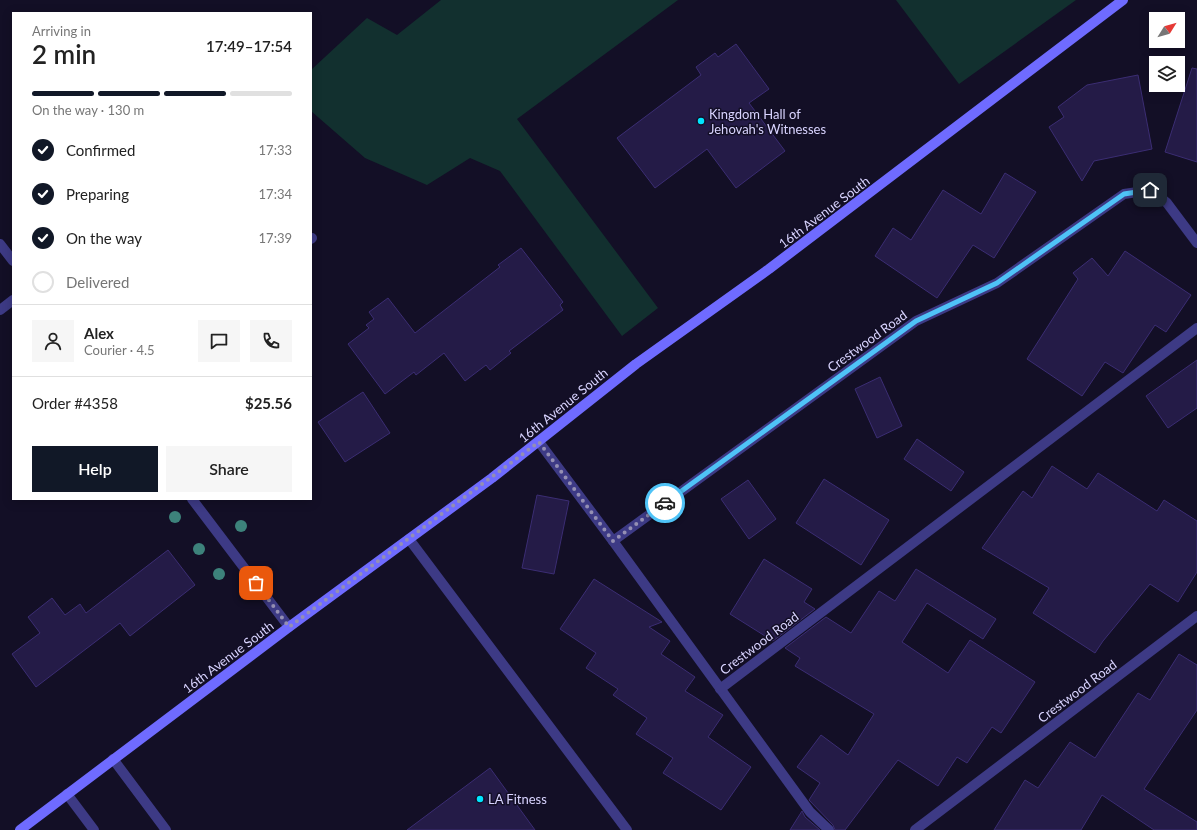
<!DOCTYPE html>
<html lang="en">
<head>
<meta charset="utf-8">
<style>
  body { margin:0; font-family:Lato,sans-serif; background:#f6f6f6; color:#222; height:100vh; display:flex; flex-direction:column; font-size:15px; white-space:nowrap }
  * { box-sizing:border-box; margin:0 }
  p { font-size:13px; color:#767676 }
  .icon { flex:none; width:22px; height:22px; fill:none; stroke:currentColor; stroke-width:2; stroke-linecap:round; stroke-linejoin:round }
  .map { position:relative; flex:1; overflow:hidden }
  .details { position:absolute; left:12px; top:12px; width:300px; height:488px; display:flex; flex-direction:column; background:#fff; border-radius:0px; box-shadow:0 2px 10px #0003 }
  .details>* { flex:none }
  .needle { width:26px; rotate:53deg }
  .controls { position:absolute; left:1149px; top:12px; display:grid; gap:8px }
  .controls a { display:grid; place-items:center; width:36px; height:36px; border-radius:0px; background:#fff; box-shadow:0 2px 10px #0003; font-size:20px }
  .pin { position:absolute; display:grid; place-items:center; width:34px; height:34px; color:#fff; margin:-17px; border-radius:8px; box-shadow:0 2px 6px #0006 }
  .courier { position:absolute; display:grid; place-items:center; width:40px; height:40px; margin:-20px; border:3px solid #4fc3f7; border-radius:50%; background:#fff; color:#222; box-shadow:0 1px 5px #0007 }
  .summary em { font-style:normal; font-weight:600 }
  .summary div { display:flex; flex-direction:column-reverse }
  .summary { display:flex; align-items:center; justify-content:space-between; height:68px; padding:0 20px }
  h1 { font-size:26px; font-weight:600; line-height:30px }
  .bar { display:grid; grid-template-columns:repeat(4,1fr); gap:6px 4px; align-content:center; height:48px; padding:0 20px }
  .bar i { height:5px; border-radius:3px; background:#e0e0e0 }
  .bar .active { background:#111827 }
  .bar p { grid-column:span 4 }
  .line { display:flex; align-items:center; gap:10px; padding:0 20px; border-top:1px solid #e0e0e0 }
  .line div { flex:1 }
  .round { display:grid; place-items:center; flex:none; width:42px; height:42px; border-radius:0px; background:#f6f6f6 }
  ol { padding:0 20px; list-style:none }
  li { display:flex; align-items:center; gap:12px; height:44px }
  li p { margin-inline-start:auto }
  li .icon { padding:4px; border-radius:50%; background:#111827; color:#fff; stroke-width:4 }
  li:last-child { color:#767676 }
  li i { width:22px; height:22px; border:2px solid #e0e0e0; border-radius:50% }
  .primary-button { display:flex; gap:8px; margin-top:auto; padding:8px 20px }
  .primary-button a { flex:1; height:46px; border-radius:0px; background:#111827; color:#fff; font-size:16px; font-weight:600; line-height:46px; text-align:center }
  .primary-button a+a { background:#f6f6f6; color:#222 }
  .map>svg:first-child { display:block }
  .green { fill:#12302f }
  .building { fill:#241b47; stroke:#3b2d73 }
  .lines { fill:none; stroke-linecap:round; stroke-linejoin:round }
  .lane { stroke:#3d3a85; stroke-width:10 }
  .street { stroke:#3d3a85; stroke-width:10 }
  .secondary { stroke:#6f6bff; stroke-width:10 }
  .tree { fill:#3d827b }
  .done { stroke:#948fb3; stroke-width:4; stroke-dasharray:0 7.2 }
  .route { stroke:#4fc3f7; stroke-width:5 }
  .poi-dot { fill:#00e5ff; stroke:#130f26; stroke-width:1.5 }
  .labels { text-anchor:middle; stroke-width:3; stroke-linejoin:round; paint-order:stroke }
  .poi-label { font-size:13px; fill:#d9d4ff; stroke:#130f26; text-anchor:start }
  .street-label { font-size:13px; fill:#d9d4ff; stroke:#130f26 }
</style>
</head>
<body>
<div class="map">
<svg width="1197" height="830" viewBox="0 0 1197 830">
  <rect width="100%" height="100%" fill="#130f26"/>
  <!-- green -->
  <g class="green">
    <path d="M441,0H678L517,119L658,308L622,336L500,171L470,158L427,185L365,158L311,111V70L367,18L397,35Z"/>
    <path d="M896,0H1076L959,84Z"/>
  </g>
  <!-- building -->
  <g class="building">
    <path d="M736,44L769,89L749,103L785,151L736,188L707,149L655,188L617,138L701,75L696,67L715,53L718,57Z"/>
    <path d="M1192,68L1197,69V162L1165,152Z"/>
    <path d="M1138,75L1152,149L1094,161L1082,181L1049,127L1064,117L1058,107L1087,85Z"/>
    <path d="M1005,173L1036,192L994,258L973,245L937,298L875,256L893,228L911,240L943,190L981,214Z"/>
    <path d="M521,248L563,302L560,305L563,310L509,351L511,353L490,370L486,365L465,381L444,353L416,375L414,372L385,394L348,344L369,328L366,325L374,319L369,312L388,298L415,333L500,267L498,265Z"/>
    <path d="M1125,251L1191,295L1166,332L1155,325L1123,373L1105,362L1082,396L1027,359L1078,279L1073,273L1092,258L1108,276Z"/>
    <path d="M1197,360V408L1168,428L1146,396Z"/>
    <path d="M880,377L902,426L877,438L855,389Z"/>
    <path d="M363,392L390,433L345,462L318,422Z"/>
    <path d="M917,439L964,472L951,491L904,459Z"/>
    <path d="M1052,466L1087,489L1098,473L1157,511L1164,500L1197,521V572L1178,602L1150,584L1103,641L1095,653L1033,613L1049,588L982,548L1023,491L1032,498Z"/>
    <path d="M824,479L889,520L861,565L796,523Z"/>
    <path d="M748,480L776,519L749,539L721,499Z"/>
    <path d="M537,495L569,501L554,574L522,568Z"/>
    <path d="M168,550L195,585L130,636L120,623L36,687L12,654L40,633L28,617L52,598L65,615L80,604L86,613Z"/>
    <path d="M764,559L812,589L804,602L815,609L773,641L730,614Z"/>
    <path d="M916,569L996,619L983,639L927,603L902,642L948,673L970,640L1035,682L1001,733L992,727L967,763L957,757L938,786L898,760L845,830H835L833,825L809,800L820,783L797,767L821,735L848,755L874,714L795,666L800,658L785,648L826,617L851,633L879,591L895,601Z"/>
    <path d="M594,579L662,622L649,627L670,641L661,654L695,677L685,691L723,715L708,737L751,767L721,810L663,773L673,758L636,734L647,718L613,695L618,689L586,668L596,653L560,629Z"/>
    <path d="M1179,654L1197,665V710L1144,789L1197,822V830H1154L1102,795L1081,830H994L1025,780L1038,788L1070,742L1095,758L1138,693L1150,700Z"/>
    <path d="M490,768L535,830H407Z"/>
    <path d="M802,811L805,817L820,830H790Z"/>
  </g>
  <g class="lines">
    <!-- lane -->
    <g class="lane">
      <path d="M0,310L13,300"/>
      <path d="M409,539L627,830"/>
      <path d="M113,759L166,830"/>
      <path d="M67,794L94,830"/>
    </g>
    <!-- street -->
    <g class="street">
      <path d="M311,239L312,238"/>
      <path d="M0,244L13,261"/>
      <path d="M539,442L613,541L810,812L829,830"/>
      <path d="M192,499L289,627"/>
      <path d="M613,541L916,321L997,283L1124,194L1151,190L1167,203L1197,243"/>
      <path d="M720,689L1197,328"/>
      <path d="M915,830L1197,616"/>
    </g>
    <!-- secondary -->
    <path class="secondary" d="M20,830L289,627L492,478L636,364L769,269L1123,0"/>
  </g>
  <!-- trees -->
  <g class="tree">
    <circle cx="175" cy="517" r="6"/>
    <circle cx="241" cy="526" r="6"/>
    <circle cx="199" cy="549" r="6"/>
    <circle cx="219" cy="574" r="6"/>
  </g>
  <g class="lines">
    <!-- done -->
    <path class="done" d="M256,583L289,627L539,442L613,541L665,503"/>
    <!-- route -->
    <path class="route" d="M665,503L916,321L997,283L1124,194L1150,190"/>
  </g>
  <!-- markers -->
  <g class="poi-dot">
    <circle cx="701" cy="121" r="4"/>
    <circle cx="480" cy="799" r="4"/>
  </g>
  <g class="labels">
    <!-- poi labels -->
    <g class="poi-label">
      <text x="709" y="119">Kingdom Hall of<tspan x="709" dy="15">Jehovah's Witnesses</tspan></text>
      <text x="488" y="804">LA Fitness</text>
    </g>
    <!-- street labels -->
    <g class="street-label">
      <text transform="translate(824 212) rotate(-37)" y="5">16th Avenue South</text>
      <text transform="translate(867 341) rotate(-36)" y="5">Crestwood Road</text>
      <text transform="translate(563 405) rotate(-39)" y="5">16th Avenue South</text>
      <text transform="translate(759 643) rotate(-37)" y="5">Crestwood Road</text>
      <text transform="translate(228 657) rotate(-37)" y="5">16th Avenue South</text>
      <text transform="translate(1077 691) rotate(-37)" y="5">Crestwood Road</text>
    </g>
  </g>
</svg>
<div class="controls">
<a><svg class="needle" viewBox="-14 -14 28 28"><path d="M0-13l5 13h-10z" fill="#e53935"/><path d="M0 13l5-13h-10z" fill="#767676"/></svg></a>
<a><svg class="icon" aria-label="layers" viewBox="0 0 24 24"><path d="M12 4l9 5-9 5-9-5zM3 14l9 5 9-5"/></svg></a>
</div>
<div class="pin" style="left:256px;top:583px;background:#ea580c"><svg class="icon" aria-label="bag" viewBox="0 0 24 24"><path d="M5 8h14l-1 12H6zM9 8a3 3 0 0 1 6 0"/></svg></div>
<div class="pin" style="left:1150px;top:190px;background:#1f2937"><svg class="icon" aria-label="home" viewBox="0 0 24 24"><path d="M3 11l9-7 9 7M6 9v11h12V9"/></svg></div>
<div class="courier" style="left:665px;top:503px"><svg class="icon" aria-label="car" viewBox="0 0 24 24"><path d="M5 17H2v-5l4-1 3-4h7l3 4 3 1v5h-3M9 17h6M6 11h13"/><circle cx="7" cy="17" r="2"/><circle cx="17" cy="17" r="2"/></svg></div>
<section class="details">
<div class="summary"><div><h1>2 min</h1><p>Arriving in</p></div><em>17:49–17:54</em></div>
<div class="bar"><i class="active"></i><i class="active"></i><i class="active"></i><i></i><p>On the way · 130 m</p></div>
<ol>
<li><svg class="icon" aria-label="check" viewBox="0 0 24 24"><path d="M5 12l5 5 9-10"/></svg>Confirmed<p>17:33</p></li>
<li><svg class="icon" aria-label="check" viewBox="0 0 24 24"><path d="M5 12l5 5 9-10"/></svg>Preparing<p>17:34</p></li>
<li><svg class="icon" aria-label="check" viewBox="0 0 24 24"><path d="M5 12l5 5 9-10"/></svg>On the way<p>17:39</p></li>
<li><i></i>Delivered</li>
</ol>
<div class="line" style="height:72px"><a class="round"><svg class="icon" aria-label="person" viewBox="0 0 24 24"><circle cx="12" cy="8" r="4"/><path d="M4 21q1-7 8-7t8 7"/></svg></a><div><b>Alex</b><p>Courier · 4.5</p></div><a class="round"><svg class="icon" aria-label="chat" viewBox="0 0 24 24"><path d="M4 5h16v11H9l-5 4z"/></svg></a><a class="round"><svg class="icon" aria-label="phone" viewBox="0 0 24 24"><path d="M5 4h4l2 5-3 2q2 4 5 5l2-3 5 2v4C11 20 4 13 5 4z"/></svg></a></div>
<div class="line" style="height:52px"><div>Order #4358</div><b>$25.56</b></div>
<div class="primary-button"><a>Help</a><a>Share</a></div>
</section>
</div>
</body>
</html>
